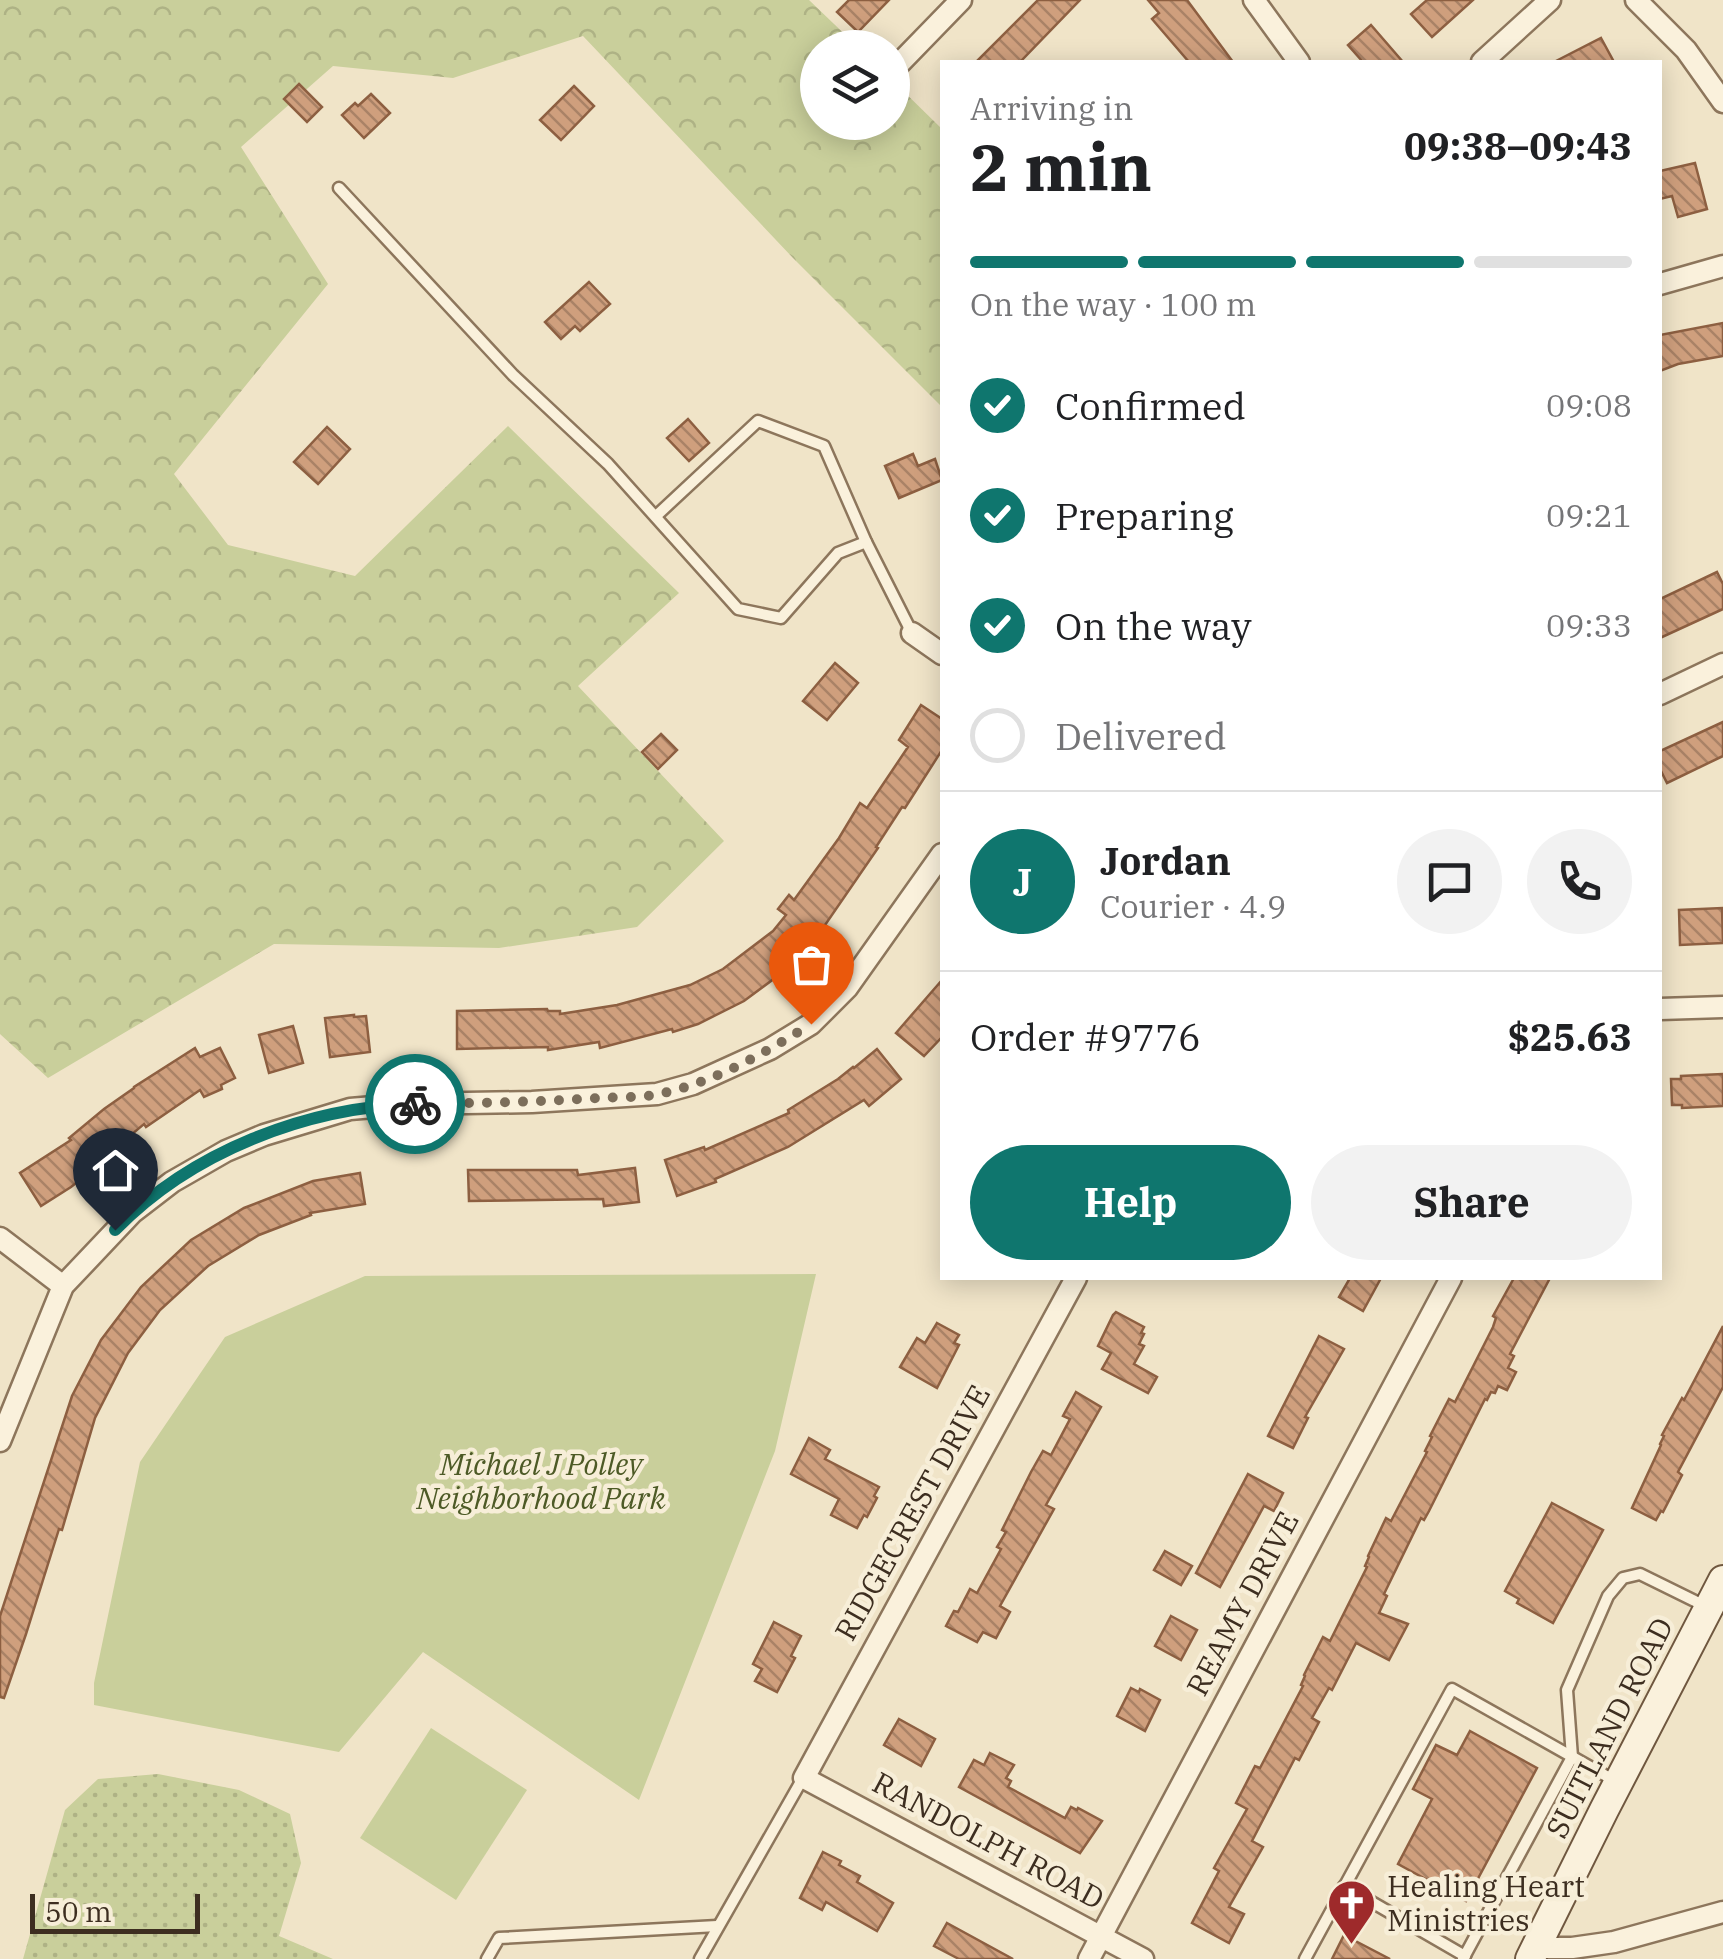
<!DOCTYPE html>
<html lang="en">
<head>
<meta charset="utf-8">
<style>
  body { margin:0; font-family:"IBM Plex Serif",serif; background:#f2f2f2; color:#202124; height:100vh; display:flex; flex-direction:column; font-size:38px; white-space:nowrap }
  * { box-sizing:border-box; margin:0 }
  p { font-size:32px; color:#757577 }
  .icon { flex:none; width:55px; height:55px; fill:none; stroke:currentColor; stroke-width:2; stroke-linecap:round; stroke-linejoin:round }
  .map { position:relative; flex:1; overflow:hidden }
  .panel { position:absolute; left:940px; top:60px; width:722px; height:1220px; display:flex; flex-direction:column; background:#fff; border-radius:0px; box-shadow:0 5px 25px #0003 }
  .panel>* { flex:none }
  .fabs { position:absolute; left:800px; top:30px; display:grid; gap:20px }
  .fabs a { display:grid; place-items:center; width:110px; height:110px; border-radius:50%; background:#fff; box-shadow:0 5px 25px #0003; font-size:50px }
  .scale { position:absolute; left:30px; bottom:25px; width:170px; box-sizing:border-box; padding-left:10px; border:5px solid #3d2e20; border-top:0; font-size:28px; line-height:35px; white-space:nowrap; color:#3d2e20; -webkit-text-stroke:8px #f7eed8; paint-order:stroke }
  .pin { position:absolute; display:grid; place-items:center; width:85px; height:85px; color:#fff; margin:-102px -42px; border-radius:50% 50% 50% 0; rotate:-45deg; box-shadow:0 0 10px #0007 }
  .pin .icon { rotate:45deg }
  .courier { position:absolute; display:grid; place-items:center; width:100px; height:100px; margin:-50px; border:8px solid #0f766e; border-radius:50%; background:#fff; color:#222; box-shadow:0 2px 12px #0007 }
  .overview em { font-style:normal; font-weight:700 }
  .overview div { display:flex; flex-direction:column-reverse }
  .overview { display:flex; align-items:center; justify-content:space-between; height:170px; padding:0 30px }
  h1 { font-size:65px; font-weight:700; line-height:75px }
  .bar { display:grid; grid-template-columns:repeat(4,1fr); gap:15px 10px; align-content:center; height:120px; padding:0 30px }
  .bar i { height:12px; border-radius:8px; background:#e0e0e0 }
  .bar .selected { background:#0f766e }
  .bar p { grid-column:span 4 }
  .line { display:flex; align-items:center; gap:25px; padding:0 30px; border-top:2px solid #e0e0e0 }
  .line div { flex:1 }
  .round { display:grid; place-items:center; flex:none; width:105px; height:105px; border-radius:52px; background:#f2f2f2 }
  ol { padding:0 30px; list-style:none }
  li { display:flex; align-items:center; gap:30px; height:110px }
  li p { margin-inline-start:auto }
  li .icon { padding:10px; border-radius:50%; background:#0f766e; color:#fff; stroke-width:4 }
  li:last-child { color:#757577 }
  li i { width:55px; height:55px; border:5px solid #e0e0e0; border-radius:50% }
  .action { display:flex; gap:20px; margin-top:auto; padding:20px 30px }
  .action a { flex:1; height:115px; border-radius:60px; background:#0f766e; color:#fff; font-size:40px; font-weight:700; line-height:115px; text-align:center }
  .action a+a { background:#f2f2f2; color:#202124 }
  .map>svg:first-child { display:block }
  .grass { fill:url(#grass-dots) }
  .forest { fill:url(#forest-crowns) }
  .park { fill:#c9cf9b }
  .building { fill:url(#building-back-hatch); stroke:#8d5f41; stroke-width:2.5 }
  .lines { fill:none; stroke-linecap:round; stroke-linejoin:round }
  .service-casing { stroke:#8d765c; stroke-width:15 }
  .minor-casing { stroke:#8d765c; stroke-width:25 }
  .secondary-casing { stroke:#6f573f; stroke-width:32 }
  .service { stroke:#faf1dc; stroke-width:10 }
  .minor { stroke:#faf1dc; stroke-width:20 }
  .secondary { stroke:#faf1dc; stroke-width:28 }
  .done { stroke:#7c6e5b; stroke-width:10; stroke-dasharray:0 18 }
  .route { stroke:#0f766e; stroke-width:12 }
  .labels { text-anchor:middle; stroke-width:9; stroke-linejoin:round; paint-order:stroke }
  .park-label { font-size:30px; font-style:italic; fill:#4d5a26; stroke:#f7eed8 }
  .street-label { font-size:30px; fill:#3d2e20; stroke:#f7eed8 }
  .poi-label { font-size:30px; fill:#3d2e20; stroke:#f7eed8; text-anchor:start }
</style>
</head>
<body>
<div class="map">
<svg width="1723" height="1959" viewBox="0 0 1723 1959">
  <defs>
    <pattern id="grass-dots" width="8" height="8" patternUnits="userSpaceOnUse" patternTransform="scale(2.5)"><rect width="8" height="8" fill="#c9cf9b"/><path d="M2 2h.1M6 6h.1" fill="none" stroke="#aeb285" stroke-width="1.8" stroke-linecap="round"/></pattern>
    <pattern id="forest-crowns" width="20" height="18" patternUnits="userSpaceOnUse" patternTransform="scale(2.5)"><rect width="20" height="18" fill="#c9cf9b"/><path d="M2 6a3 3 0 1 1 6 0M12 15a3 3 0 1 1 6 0" fill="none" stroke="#aeb285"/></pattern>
    <pattern id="building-back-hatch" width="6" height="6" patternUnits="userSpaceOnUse" patternTransform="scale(2.5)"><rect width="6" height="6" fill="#cf9f7d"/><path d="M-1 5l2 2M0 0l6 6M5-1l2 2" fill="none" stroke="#a98266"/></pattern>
  </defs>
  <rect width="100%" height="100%" fill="#f0e4c8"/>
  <!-- grass -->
  <path class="grass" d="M158,1774L239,1790L290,1814L301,1863L279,1936L333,1959H23L65,1810L98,1779Z"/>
  <!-- forest -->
  <path class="forest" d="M0,0H809L858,47L818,48V122H892L893,81L942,129V407L793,258L583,36L453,78L333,66L241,147L328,284L174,474L228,545L355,576L508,426L679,593L578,686L724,841L637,927L499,948L274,944L48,1078L0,1034Z"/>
  <!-- park -->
  <g class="park">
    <path d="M816,1274L775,1451L639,1800L423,1652L339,1752L94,1705V1683L140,1462L225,1337L365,1276Z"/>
    <path d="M431,1728L527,1790L456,1900L360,1838Z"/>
  </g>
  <!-- building -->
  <g class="building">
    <path d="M849,0H889L858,32L837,12Z"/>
    <path d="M1038,0H1080L1020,62H976Z"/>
    <path d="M1148,0H1187L1233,62H1189L1152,19L1159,13Z"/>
    <path d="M1427,0H1473L1432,37L1411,14Z"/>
    <path d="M1371,25L1403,62H1363L1348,45Z"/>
    <path d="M1601,38L1614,62H1554Z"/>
    <path d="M299,84L322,107L307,122L284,99Z"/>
    <path d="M574,86L594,106L561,140L540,120Z"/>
    <path d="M371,94L390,113L364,138L342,115L355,103L358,106Z"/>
    <path d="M1695,163L1707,209L1678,217L1672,196L1660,199V171Z"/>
    <path d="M589,282L610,304L580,331L575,326L561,339L545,322Z"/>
    <path d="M1723,323V356L1678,364L1660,371V335Z"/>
    <path d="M688,419L709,443L689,461L667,438Z"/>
    <path d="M327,427L350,449L318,484L294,462Z"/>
    <path d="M913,454L918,466L935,459L942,480L899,498L885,466Z"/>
    <path d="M1717,572L1723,584V609L1660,638V599Z"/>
    <path d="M835,663L858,683L827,720L803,701Z"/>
    <path d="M921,705L942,719V750L905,808L902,807L876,847L878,848L825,925L834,933L824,946L816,940L802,958L744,1001L698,1024L673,1032L672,1029L600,1048L599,1042L548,1050V1047L457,1049V1011L547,1009L548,1011H560V1014L617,1005L690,985L723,969L773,931L786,915L778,909L789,895L794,900L839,838L860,803L867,808L908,747L899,740Z"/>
    <path d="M1723,722V756L1667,783L1660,769V751Z"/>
    <path d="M661,734L677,750L658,769L642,752Z"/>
    <path d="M1722,908L1723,943L1680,945L1679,910Z"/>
    <path d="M942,980V1037L924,1056L896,1033Z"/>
    <path d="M354,1015V1017L366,1016L370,1052L330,1057L325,1018Z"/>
    <path d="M293,1026L303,1063L269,1073L259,1035Z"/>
    <path d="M195,1048L200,1057L220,1048L235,1078L221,1085L222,1089L204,1097L200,1090L146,1127L144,1124L102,1159L104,1161L71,1187L41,1206L20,1173L71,1140L69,1138L104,1109L134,1088V1087Z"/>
    <path d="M877,1049L901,1079L869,1106L864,1100L788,1147L715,1179L716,1182L677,1196L665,1160L704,1147L705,1150L789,1113L788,1110L838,1079L853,1067L854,1068Z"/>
    <path d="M1723,1074V1106L1682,1108V1105H1672L1671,1079H1681V1076Z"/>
    <path d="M635,1168L639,1202L604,1206L603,1199L469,1201L468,1170H577L578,1175Z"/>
    <path d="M360,1173L365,1204L310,1213L311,1215L259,1235L208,1266L160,1310L128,1353L95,1418L62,1530L59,1529L26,1634L4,1698L0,1697V1616L72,1396L101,1340L141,1287L191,1240L244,1208L313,1181Z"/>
    <path d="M1350,1278H1381L1363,1311L1339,1297Z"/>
    <path d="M1514,1278H1550L1510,1354L1514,1356L1508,1368L1516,1372L1507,1390L1498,1386L1495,1393L1491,1392L1487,1400L1485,1399L1429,1511L1424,1520L1421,1518L1384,1594L1387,1596L1379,1613L1408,1624L1389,1660L1356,1643L1332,1690L1329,1688L1312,1718L1319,1722L1299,1760L1295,1758L1252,1841L1263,1847L1229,1907L1244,1914L1229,1943L1192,1923L1219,1871L1214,1868L1247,1809L1236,1803L1255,1766L1260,1768L1303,1686L1301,1685L1305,1676L1304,1675L1323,1637L1330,1641L1367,1567L1365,1566L1369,1557L1368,1556L1386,1518L1391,1521L1427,1452L1425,1451L1432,1437L1430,1436L1449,1399L1455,1402L1493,1327L1496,1318L1493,1316Z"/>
    <path d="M1116,1312L1144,1327L1141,1333L1144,1334L1139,1344L1144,1346L1134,1364L1157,1377L1148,1393L1102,1369L1111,1353L1098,1346L1113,1315Z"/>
    <path d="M937,1323L959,1335L954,1343L959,1345L937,1388L900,1367L917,1338L925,1343Z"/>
    <path d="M1723,1326V1387L1678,1472L1682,1475L1663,1512L1661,1511L1656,1520L1632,1508L1661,1445L1660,1444L1664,1436L1662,1435L1682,1398L1684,1400Z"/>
    <path d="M1319,1336L1344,1349L1305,1417L1308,1418L1293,1448L1268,1436Z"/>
    <path d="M1076,1392L1101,1407L1046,1505L1054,1509L1000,1606L1010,1612L996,1638L983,1632L977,1642L946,1626L954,1611L958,1612L970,1589L977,1593L1001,1549L997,1547L1006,1532L1002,1530L1031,1472L1043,1451L1051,1455L1070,1419L1063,1416Z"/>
    <path d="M809,1438L830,1450L825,1459L879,1487L874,1496L877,1498L867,1517L864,1515L857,1528L831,1515L839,1499L791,1474Z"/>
    <path d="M1248,1474L1283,1493L1274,1511L1264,1506L1220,1587L1196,1573Z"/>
    <path d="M1552,1503L1603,1530L1553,1623L1517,1603L1519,1599L1505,1591Z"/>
    <path d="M1165,1551L1192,1566L1181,1585L1154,1570Z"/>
    <path d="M1171,1616L1197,1630L1181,1660L1155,1646Z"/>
    <path d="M774,1622L801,1636L791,1656L795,1658L777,1692L755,1681L762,1669L753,1664Z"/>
    <path d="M1131,1688L1139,1692L1140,1689L1160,1700L1145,1731L1117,1716Z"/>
    <path d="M899,1719L935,1739L921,1766L884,1745Z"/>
    <path d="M1470,1731L1537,1768L1466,1901L1398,1864L1432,1799L1413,1789L1436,1745L1457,1755Z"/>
    <path d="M990,1753L1014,1765L1006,1778L1011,1781L1008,1787L1065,1818L1071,1807L1077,1810L1078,1808L1102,1821L1080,1853L959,1787L974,1760L984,1765Z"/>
    <path d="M823,1852L841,1861L839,1865L860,1876L857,1882L893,1903L877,1931L826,1902L822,1910L800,1898Z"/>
    <path d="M947,1923L1013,1959H959L934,1946Z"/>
    <path d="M1344,1935L1390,1959H1332Z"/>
  </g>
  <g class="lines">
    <defs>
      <g id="service">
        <path d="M339,188L513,375L608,464L738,609L781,618L838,553L866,542"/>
        <path d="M656,516L758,421L824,446L866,542L912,633"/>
        <path d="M1344,1886L1465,1956"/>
        <path d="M487,1959L499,1938L717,1926"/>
        <path d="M700,1959L803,1778"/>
        <path d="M1305,1959L1452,1689L1617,1782"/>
        <path d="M1463,1959L1572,1757L1567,1690L1608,1596L1623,1578L1640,1574L1707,1607"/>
      </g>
      <g id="minor">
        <path d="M1254,0L1299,62"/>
        <path d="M1636,0L1686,50L1723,102"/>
        <path d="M1482,62L1550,0"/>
        <path d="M895,68L961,0"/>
        <path d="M1660,284L1723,266"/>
        <path d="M912,633L942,654"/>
        <path d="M1660,694L1723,664"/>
        <path d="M1660,1009L1723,1007"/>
        <path d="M0,1238L63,1286"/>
        <path d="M1076,1278L804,1778L1143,1959"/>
        <path d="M0,1441L63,1286L133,1212L172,1182L226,1151L264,1135L350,1109L409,1104L532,1102L657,1094L693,1084L770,1049L811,1024L847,988L942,854"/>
        <path d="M1535,1948H1572L1614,1942L1723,1912"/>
        <path d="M1089,1959L1451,1278"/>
      </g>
      <path id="secondary" d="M1530,1959L1604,1810L1723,1580"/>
    </defs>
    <!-- service casing -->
    <use href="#service" class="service-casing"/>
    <!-- minor casing -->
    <use href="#minor" class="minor-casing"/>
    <!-- secondary casing -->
    <use href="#secondary" class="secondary-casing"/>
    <!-- service -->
    <use href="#service" class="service"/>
    <!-- minor -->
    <use href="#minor" class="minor"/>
    <!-- secondary -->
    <use href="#secondary" class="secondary"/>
  </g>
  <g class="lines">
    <!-- done -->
    <path class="done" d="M415,1104C476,1103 537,1102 598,1098C618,1097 640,1098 659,1094C713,1083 765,1053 811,1024"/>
    <!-- route -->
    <path class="route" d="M115,1230C191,1152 306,1107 415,1104"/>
  </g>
  <!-- icons -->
  <defs>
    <symbol id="church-pin" viewBox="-11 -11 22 30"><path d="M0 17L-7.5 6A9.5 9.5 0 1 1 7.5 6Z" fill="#9e2a2b" stroke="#f7eed8"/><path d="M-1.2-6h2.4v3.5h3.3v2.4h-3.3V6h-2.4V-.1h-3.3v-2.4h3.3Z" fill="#fff"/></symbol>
  </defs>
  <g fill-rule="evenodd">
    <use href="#church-pin" x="1324" y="1876" width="55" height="75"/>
  </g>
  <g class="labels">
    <!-- park labels -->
    <g class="park-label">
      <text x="541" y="1475">Michael J Polley<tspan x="541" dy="34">Neighborhood Park</tspan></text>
    </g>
    <!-- street labels -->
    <g class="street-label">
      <text transform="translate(913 1513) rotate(-61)" y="10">RIDGECREST DRIVE</text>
      <text transform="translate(1243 1604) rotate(-62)" y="10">REAMY DRIVE</text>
      <text transform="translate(1610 1728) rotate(-63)" y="10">SUITLAND ROAD</text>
      <text transform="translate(988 1841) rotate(28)" y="10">RANDOLPH ROAD</text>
    </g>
    <!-- poi labels -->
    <g class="poi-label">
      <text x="1387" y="1897">Healing Heart<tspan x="1387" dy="34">Ministries</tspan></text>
    </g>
  </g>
</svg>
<div class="fabs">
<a><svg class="icon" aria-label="layers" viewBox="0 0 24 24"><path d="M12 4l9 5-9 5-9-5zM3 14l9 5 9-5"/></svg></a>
</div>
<div class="scale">50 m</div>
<div class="pin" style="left:811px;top:1024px;background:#ea580c"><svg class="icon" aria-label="bag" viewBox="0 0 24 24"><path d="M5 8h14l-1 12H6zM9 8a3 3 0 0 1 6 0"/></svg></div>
<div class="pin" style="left:115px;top:1230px;background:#1f2937"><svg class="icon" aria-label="home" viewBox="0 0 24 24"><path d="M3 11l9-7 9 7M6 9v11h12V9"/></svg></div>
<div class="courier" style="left:415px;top:1104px"><svg class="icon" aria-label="bike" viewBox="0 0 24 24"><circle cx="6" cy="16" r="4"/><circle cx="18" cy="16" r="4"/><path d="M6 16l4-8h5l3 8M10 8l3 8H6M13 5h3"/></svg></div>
<section class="panel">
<div class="overview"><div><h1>2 min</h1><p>Arriving in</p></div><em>09:38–09:43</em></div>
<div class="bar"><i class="selected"></i><i class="selected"></i><i class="selected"></i><i></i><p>On the way · 100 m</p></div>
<ol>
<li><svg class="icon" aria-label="check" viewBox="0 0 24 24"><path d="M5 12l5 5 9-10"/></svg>Confirmed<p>09:08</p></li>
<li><svg class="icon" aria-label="check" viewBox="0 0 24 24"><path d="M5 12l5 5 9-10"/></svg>Preparing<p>09:21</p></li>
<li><svg class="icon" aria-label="check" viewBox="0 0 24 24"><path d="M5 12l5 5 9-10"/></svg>On the way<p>09:33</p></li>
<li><i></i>Delivered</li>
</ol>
<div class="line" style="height:180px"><b class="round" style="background:#0f766e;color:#fff">J</b><div><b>Jordan</b><p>Courier · 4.9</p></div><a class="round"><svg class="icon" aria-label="chat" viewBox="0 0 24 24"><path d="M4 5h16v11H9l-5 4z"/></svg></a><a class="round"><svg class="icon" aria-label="phone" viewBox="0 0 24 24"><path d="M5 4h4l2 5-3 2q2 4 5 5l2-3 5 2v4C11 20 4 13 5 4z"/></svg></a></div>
<div class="line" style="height:130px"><div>Order #9776</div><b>$25.63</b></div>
<div class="action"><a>Help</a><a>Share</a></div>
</section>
</div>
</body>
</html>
